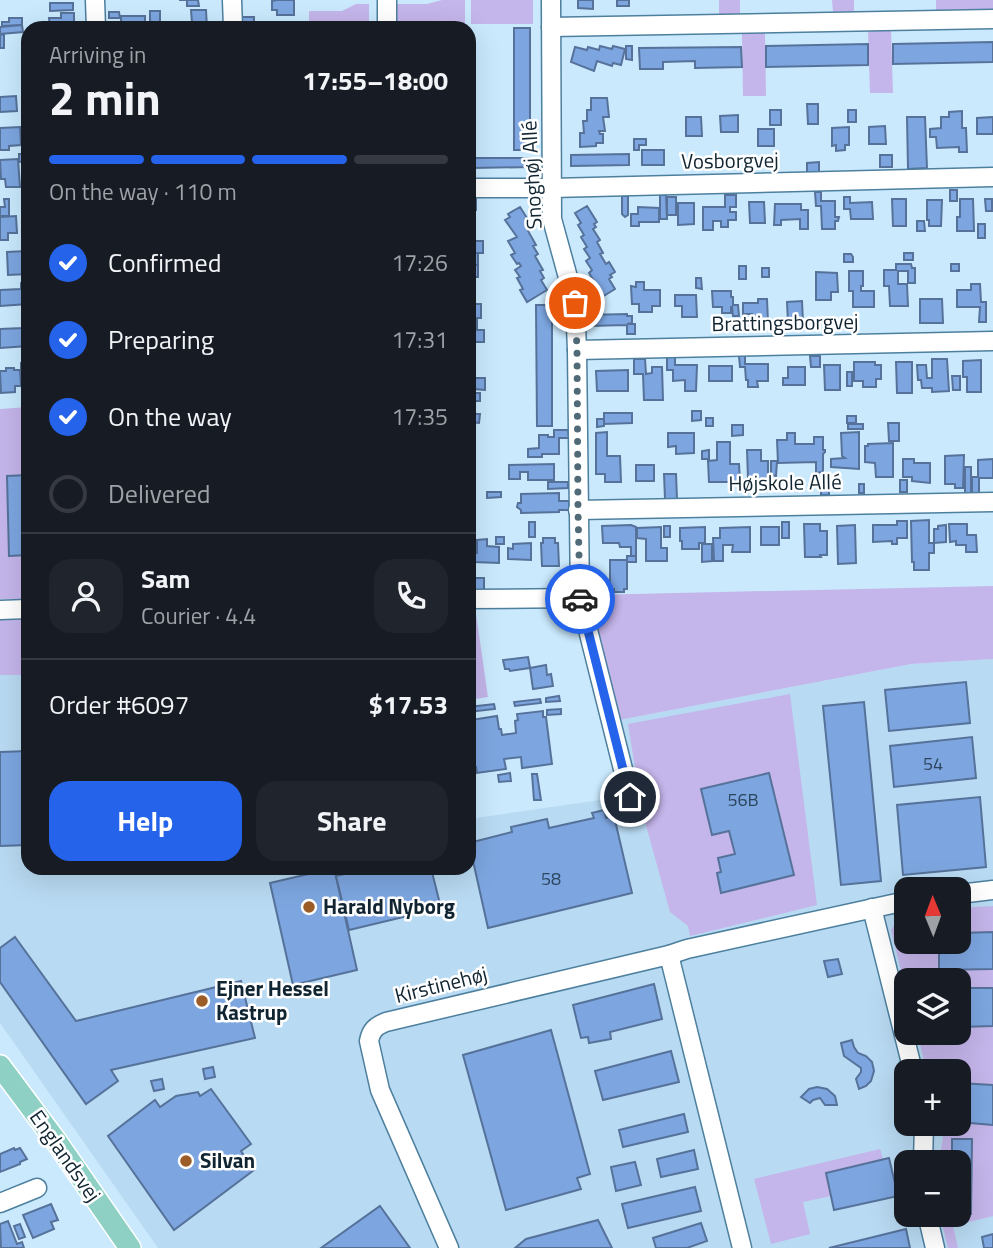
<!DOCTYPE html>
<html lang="en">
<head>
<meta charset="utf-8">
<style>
  body { margin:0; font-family:"Titillium Web",sans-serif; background:#20242c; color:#f1f3f6; height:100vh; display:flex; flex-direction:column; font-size:26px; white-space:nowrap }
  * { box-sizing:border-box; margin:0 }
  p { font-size:23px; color:#9ea1a6 }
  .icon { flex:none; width:38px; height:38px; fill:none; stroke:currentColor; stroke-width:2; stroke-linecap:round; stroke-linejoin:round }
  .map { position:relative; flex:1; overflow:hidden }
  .drawer { position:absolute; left:21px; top:21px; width:455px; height:854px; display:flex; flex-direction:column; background:#171b24; border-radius:21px; box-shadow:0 7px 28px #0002 }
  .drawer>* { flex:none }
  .needle { width:46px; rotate:359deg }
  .fabs { position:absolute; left:894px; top:877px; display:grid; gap:14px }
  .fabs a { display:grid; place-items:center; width:77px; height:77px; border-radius:14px; background:#171b24; box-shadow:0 7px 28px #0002; font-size:35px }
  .pin { position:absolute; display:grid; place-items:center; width:60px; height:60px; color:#fff; margin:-30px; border:4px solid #fff; border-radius:50%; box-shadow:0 2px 7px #0007 }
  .courier { position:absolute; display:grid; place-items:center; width:70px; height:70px; margin:-35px; border:5px solid #2563eb; border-radius:50%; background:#fff; color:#222; box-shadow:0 2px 9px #0007 }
  .head em { font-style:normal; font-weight:700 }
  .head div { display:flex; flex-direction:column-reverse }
  .head { display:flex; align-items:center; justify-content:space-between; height:119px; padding:0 28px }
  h1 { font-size:46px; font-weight:700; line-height:52px }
  .bar { display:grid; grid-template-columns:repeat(4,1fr); gap:10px 7px; align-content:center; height:84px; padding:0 28px }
  .bar i { height:9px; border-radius:5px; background:#363941 }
  .bar .on { background:#2563eb }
  .bar p { grid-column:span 4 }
  .line { display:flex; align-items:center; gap:18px; padding:0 28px; border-top:2px solid #363941 }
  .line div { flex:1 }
  .round { display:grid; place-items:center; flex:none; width:74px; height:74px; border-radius:21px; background:#20242c }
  ol { padding:0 28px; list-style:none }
  li { display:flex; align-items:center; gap:21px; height:77px }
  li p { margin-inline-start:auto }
  li .icon { padding:7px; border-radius:50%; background:#2563eb; color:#fff; stroke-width:4 }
  li:last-child { color:#9ea1a6 }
  li i { width:38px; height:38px; border:4px solid #363941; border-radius:50% }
  .button { display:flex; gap:14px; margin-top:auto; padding:14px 28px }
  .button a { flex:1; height:80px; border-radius:21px; background:#2563eb; color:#fff; font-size:28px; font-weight:700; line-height:80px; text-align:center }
  .button a+a { background:#20242c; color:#f1f3f6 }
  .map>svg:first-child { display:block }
  .built { fill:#b8daf2; fill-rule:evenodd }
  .green { fill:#c4b5ea }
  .building { fill:#7da6e0; stroke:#56729a; stroke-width:2 }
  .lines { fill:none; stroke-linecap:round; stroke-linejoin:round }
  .minor-casing { stroke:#4d7f9e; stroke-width:21 }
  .major-casing { stroke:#fff; stroke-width:24 }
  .minor { stroke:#fff; stroke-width:18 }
  .major { stroke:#8ed1c4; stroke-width:21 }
  .done { stroke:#516a78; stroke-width:7; stroke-dasharray:0 12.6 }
  .route { stroke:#2563eb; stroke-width:9 }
  .poi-dot { fill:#9c5c25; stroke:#fff; stroke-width:2.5 }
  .labels { text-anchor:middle; stroke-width:5; stroke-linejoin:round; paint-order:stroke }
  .number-label { font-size:18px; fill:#2b455d }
  .street-label { font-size:21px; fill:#102531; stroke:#fff }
  .poi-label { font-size:21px; font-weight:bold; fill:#102531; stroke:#fff; text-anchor:start }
</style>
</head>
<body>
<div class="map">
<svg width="993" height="1248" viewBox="0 0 993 1248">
  <rect width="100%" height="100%" fill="#cae9fd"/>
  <!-- built -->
  <path class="built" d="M993,659V1248H158L0,1023V675H28V868H469V819L635,795L619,720L911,664ZM906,889H959V942H906ZM906,980H959V1032H906ZM906,1071H959V1124H906ZM906,1162H959V1214H906Z"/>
  <!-- green -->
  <g class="green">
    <path d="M442,0H465V25L395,27L396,4H427Z"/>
    <rect x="471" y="0" width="62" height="24"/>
    <rect x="719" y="0" width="21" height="14"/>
    <path d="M832,0H854V11L833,12Z"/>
    <path d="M936,0H993V9L936,10Z"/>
    <path d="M356,4H369V27L309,28V11H342Z"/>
    <path d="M868,30H891L893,93H870Z"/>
    <path d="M742,33H765L766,96H743Z"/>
    <path d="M28,407V599H0V409Z"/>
    <path d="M993,586V659L911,664L619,720L589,595Z"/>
    <path d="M469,607H475L488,697L469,700Z"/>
    <path d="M28,619V675H0V620Z"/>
    <path d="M790,694L817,905L690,936L688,926L670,912L642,811L628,724Z"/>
    <path d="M993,906V1216L953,1226L958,1248H948L940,1215L959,1214V1162H939L943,1138L939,1124H959V1071H927L917,1033L959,1032V980H906V991L891,930L900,917L906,916V942H959V908Z"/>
    <path d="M880,1149L883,1159L826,1173L831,1196L803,1202L810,1234L771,1244L754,1179Z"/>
  </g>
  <!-- building -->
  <g class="building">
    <path d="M187,0H179H198L199,6H187Z"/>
    <path d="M277,0H294V15H277V10H272V1Z"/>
    <path d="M578,0H593V9L578,8Z"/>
    <rect x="617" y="0" width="12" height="6"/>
    <path d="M50,3H73V10L50,11Z"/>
    <path d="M191,10H206L207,28H185V23H192Z"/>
    <rect x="150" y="11" width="10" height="13"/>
    <path d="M109,12H119L120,18H109Z"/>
    <path d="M61,13H74V24H72V28H50L49,18H61Z"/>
    <path d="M121,16H145V28H126V25H121Z"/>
    <rect x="242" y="17" width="12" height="6"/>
    <path d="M9,18H22V25L2,26V22H9Z"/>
    <path d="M257,24V28H242V25Z"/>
    <path d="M22,25L23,32L0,34V27Z"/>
    <rect x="514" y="28" width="16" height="122"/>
    <path d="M4,34V48H0V35Z"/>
    <path d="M993,42V62L893,64V44Z"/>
    <path d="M868,44V65L766,67V46Z"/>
    <path d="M600,46L612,49L613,46L625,49L621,65L613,63L612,66L597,61L594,71L571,62L575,47L587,50L588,47L599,50Z"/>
    <path d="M626,46H632V60L626,59Z"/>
    <path d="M741,47L742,67L695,68V61L663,62V69H640L639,48Z"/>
    <path d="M16,96L17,111L0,112V97Z"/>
    <path d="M591,98H607L609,117H603L605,131H599L600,134H603V143H596V146L580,147V133H584L583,121H587V110H591Z"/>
    <path d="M807,104H818V124H808Z"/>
    <rect x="770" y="110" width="11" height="15"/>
    <rect x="848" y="110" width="8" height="12"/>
    <path d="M962,111V128H966L967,152H959V147L937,148L936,137H930V129L941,128V117H949V112Z"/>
    <path d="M738,115V132H721L720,116Z"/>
    <path d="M686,117H701L702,136H686Z"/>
    <path d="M907,117H925L927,168L908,169Z"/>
    <path d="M993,117V134H977V118Z"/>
    <path d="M885,126L886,144H869V127Z"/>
    <path d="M20,127L21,145L9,146V150H0V128Z"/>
    <path d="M849,127V145H845V150L836,151V145L832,146V128Z"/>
    <rect x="758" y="129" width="16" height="17"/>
    <path d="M634,139H646V145H639V150H634Z"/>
    <rect x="642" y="150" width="22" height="15"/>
    <path d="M19,154H28V161L19,162Z"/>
    <path d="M629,154V165L571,166V155Z"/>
    <rect x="880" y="155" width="12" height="12"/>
    <path d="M473,158H531V167L473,168Z"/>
    <path d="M18,159L20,187H6L5,179H1L0,160Z"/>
    <path d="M819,162V173H807V163Z"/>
    <rect x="950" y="190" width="7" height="11"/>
    <path d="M815,192H821V201H835V217H839L838,221H835V229H822L821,206H816Z"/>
    <path d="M660,195H666L667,219H660Z"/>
    <path d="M725,195H736V207H730V212H736V220H728V227H721V221H713V230H703V207H725Z"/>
    <path d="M622,196H628V215L625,217L622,214Z"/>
    <rect x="667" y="197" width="9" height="18"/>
    <path d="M844,197H850V203L872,202L873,219H851L850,209H844Z"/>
    <rect x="471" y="198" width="5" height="12"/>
    <path d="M4,199H9V216H0V207H5Z"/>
    <path d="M892,199H906V226H893Z"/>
    <path d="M960,199H973L974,231H957V217H960Z"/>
    <path d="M985,199H992V211H986Z"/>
    <path d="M927,200H942L941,226H929V220H927Z"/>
    <path d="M749,202H764L765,223H750Z"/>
    <path d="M678,203H694V224L678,225Z"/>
    <path d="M775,204H801V210H808V229H800V219L781,220V225H774Z"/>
    <path d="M587,206L597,222L594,224L596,227L593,229L600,240L597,242L603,253L600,254L606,264L609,262L615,272L610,275L612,277L609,279L615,289L594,302L587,291L593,287L592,285L595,283L589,273L592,270L586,261L590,258L584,249L587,247L581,237L584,235L578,225L581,223L575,213Z"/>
    <path d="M520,207L527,218L525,219L530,229L528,231L536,245L533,246L538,254L535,256L543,270L540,271L544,278L541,280L547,290L527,302L520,290L523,289L517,278L520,277L515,270L521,266L519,263L517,264L511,255L515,253L508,241L517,237L505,220L510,217L508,214Z"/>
    <path d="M638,207L659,208V222H639V226H631V214H638Z"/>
    <path d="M16,216L17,233H8V240H0V217Z"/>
    <path d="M917,221H924L925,231H917Z"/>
    <rect x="978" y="224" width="7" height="14"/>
    <rect x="471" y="241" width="12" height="12"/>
    <path d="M27,251L28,274L8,275L7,252Z"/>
    <path d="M470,253H478V265L471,264Z"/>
    <rect x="904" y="253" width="9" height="7"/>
    <path d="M844,254H851L853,257V262H844Z"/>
    <path d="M896,264H911L912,268H915V283H908V271H898V284H907L908,306H890L889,286H884V270H896Z"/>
    <rect x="951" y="264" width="8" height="7"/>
    <rect x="471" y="265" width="7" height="12"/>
    <rect x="739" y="266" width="7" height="13"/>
    <rect x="762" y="268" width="7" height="9"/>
    <path d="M849,271H863V286H861V291H874V307H853V291H849Z"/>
    <path d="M816,272L837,273L838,292H831V300H816Z"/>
    <path d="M696,278H701L702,289L696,288Z"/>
    <path d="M28,282V304L0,306V290L21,289V283Z"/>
    <path d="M636,282H644V290H660V306H652V312H639V304H632L631,286L636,287Z"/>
    <path d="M971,284H980L981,302H986V322H979L980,307H957V290H971Z"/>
    <path d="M712,291H731V297H733V305H738L739,316H733L732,307H731V313H722V307H713Z"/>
    <path d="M675,295H696L697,317H682V306H675Z"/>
    <path d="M758,299H767L768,322H752V314H743V303H758Z"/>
    <path d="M920,299H942L943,323H920Z"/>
    <path d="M802,301L803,322L788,323L787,302Z"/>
    <rect x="471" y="304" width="10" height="14"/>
    <path d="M536,305H552V426H537Z"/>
    <path d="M627,314V316H632V323L627,324H635V334H627V325L588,326L587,315Z"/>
    <path d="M470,318L477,319V330H484V342H471Z"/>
    <path d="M23,323H28V346L0,348V329L23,328Z"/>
    <path d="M667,356H675V365H697L696,391H685V380L673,381V370H667Z"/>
    <path d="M739,356H745V364H768V381H757L758,387H748V380H746L745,367H740Z"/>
    <path d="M810,356H820V367H811Z"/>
    <path d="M634,359H645L646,374L652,373V367H662L663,400H644L643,374H634Z"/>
    <path d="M932,359H947L949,391L932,392V388H922L921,380H918L917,365H926L927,378H932Z"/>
    <path d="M981,360V392H967V377H963V361Z"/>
    <path d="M854,362H875V365H881V379H876V387H863V381H854Z"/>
    <path d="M896,362H912V393H897Z"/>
    <path d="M21,363H28V372H24V369H21Z"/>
    <path d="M824,365H840V390H825Z"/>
    <rect x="709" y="366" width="23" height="15"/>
    <path d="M788,367H805V385H783V378H788Z"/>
    <path d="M6,368H14V370H20L21,386H15V392L1,393L0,371H6Z"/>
    <path d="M628,370V391H597L596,371Z"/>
    <rect x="847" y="372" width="5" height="14"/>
    <path d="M952,376H960V390H953Z"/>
    <path d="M472,378H485V390L473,389Z"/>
    <rect x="471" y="393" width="9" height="8"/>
    <path d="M692,411H701V420L692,421Z"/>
    <path d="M604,413H632V423L604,424Z"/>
    <path d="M471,414H480L479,423L471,422Z"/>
    <rect x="847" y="416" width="9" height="7"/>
    <rect x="706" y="418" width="7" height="8"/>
    <path d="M597,419H604V426L597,427Z"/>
    <path d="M888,423H899V441H889Z"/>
    <rect x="848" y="424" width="15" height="5"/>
    <path d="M732,425H743V435L732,436Z"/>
    <path d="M554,430H568L569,438H559V454H542V457H528V449L539,448V435H548V437H554Z"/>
    <path d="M607,432V456H620L621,482H605V474H596V433Z"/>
    <path d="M859,432V469L831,467V459L845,458L842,456L841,433Z"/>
    <path d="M668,433H694V453L676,454V446L668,447Z"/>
    <path d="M787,433H795V444H814V437H823V450H825V452L823,454V472L816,473V462L778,463L777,440H787Z"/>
    <path d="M717,442H730V464H739L740,482H709L708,461L717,460Z"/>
    <path d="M893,443V477H876L875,463L865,462V446H868V444Z"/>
    <path d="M709,450V459H702V451Z"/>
    <path d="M747,450H761V461H768V479H748Z"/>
    <path d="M964,455L963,488H955V484H945V456Z"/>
    <path d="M903,459H914V463H930V483L912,481V477H903Z"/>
    <path d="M993,459V478H979V494H972V477H978V460Z"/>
    <path d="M771,461H777L776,476L771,475Z"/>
    <path d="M554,464V480H528V472H520V479H509V465Z"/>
    <rect x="636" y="465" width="18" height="16"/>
    <rect x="965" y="467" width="6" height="26"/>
    <path d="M664,474H676L677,499H665Z"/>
    <path d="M28,475V555L9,556L7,476Z"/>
    <rect x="900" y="480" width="7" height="12"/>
    <path d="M548,482H568V488L548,489Z"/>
    <path d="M829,484V495H821V485Z"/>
    <rect x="859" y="484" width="5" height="9"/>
    <path d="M487,492H501V497L487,498Z"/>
    <path d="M559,493V501H569V510H559V512L521,513V510L517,507L518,503H521V494Z"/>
    <path d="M929,520V543H934V553H929V570H914V562H912L911,521Z"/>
    <path d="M897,521H907V538H897V544H892V541L873,542V525H897Z"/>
    <rect x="529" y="522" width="6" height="15"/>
    <rect x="782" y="522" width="7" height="16"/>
    <path d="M804,524H820V531H827V555H820L821,557H805Z"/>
    <path d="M949,524H967V535H976L977,552H966V545H956V541L950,542Z"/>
    <path d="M631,525L636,527V556H631V547H620L619,543H603L602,526Z"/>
    <path d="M855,525L856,563L838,564L837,526Z"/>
    <path d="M946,525V542L934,543V529H938V526Z"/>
    <rect x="664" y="526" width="6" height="11"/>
    <path d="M661,527V548H667V561H646V539L637,538V528Z"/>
    <path d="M705,527V543H699V549H682V541H680V528Z"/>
    <path d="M750,527V552H732L733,545H723V561H714L713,538H720V528Z"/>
    <rect x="761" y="527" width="18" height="18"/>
    <rect x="496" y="537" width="8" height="7"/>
    <path d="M543,538H555V543H558L559,566H542L541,543H543Z"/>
    <path d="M487,539V546L499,547V563L473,562V553H477V540Z"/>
    <path d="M531,543V560L508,559V548L513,549V544Z"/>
    <path d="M702,544H712V561L702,562Z"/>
    <path d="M627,556H636V562H627V589H624V592H614V589H610V560H627Z"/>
    <rect x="471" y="578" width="13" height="13"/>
    <path d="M528,657L530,668L546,665L547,675L551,674L553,686L533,689L530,668L510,671L509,669H505L503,660Z"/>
    <path d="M966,682L970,723L889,731L885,690Z"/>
    <path d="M559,696L560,701L546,702V698Z"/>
    <path d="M540,699L541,703L515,706L514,702Z"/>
    <path d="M864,702L881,881L841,885L823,706Z"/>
    <path d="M494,704L495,709L469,712V707Z"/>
    <path d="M561,709V714L547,715V710Z"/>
    <path d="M543,711V717H546L552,764L522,768L521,757L504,759L506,769L477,773L476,767L469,768V743L472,742L470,733L473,732L471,720L497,716L499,729H501L502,735L516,733L515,721L518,720L517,714Z"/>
    <path d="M972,737L976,778L894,787L890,746Z"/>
    <path d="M28,751V845L0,846V752Z"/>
    <path d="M510,773L511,781L499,782L498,775Z"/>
    <path d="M769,773L794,875L721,893L717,873L721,872L718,858L735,854L729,831L712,835L701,789Z"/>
    <path d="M532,774H537L541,800H534Z"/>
    <path d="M980,797L986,867L903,875L897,805Z"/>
    <path d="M604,810L606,818L614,816L632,893L488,928L469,843L512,832L511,827L547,819L549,828L594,818L592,813Z"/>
    <path d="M334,868L357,970L293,985L270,883Z"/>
    <path d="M370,868H431L441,908L349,930L336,876Z"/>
    <path d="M993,932V969L939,970V942H959V933Z"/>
    <path d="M15,937L76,1021L241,981L255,1038L111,1070L118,1081L86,1104L0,982V948Z"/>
    <path d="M838,959L842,974L828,977L824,961Z"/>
    <path d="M654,984L662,1019L610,1032L611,1039L589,1043L588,1037L581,1038L573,1005Z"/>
    <path d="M959,988H993V1026L959,1027Z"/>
    <path d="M551,1030L590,1174L577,1178L581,1189L506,1210L463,1055Z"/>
    <path d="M852,1040L854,1047L858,1053L866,1056L872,1062L874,1071L871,1081L866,1086L859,1089L856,1079L861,1072V1068L844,1056L841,1043Z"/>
    <path d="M671,1051L679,1082L603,1100L595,1071Z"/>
    <path d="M213,1067L215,1077L205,1079L203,1069Z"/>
    <path d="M162,1079L164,1089L154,1091L151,1081Z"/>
    <path d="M959,1083L993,1085V1125L959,1122Z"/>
    <path d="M817,1087L827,1089L835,1096L837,1105H825L820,1098L813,1100L810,1103L801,1097L809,1089Z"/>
    <path d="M211,1089L251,1144L241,1151L254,1170L174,1230L108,1136L155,1100L160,1107L176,1096L198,1092L200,1096Z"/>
    <path d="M684,1114L688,1132L623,1147L619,1130Z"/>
    <path d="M952,1139H972L971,1214H959V1162H952Z"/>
    <path d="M14,1148L15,1150L20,1148L27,1159L20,1162V1164L0,1172V1154Z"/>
    <path d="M694,1150L698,1169L661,1177L657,1159Z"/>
    <path d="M889,1158L898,1196L834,1210L826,1173Z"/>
    <path d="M635,1162L641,1185L616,1191L611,1167Z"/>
    <path d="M695,1187L701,1211L628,1228L622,1204Z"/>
    <path d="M51,1204L58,1220L51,1222L54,1229L33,1238L23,1215Z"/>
    <path d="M380,1206L410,1248H321Z"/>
    <path d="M598,1220L612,1248H515L526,1239Z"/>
    <path d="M8,1221L17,1244L22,1242L24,1248H1L0,1224Z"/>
    <path d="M701,1223L707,1241L687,1248H656L653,1238Z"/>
    <path d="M20,1224L25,1237L19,1239L14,1226Z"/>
    <path d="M906,1229L910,1248H829Z"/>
    <path d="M993,1234V1248H984L982,1237Z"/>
  </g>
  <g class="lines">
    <defs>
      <g id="minor">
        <path d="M95,0L96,28"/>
        <path d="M232,0L233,28"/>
        <path d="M551,0L552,219L575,303L577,350L580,598L630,797"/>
        <path d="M551,27L993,19"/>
        <path d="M387,28V0"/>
        <path d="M469,188H552L993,177"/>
        <path d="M577,350L993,341"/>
        <path d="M578,510L993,502"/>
        <path d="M469,599L580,598"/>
        <path d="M0,610L28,609"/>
        <path d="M959,894L993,890"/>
        <path d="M872,908L913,1071"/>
        <path d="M669,955L742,1248"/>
        <path d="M923,1162L924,1124"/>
        <path d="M0,1203L37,1188"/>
        <path d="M927,1214L935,1248"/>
        <path d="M449,1248L380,1090L369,1041C371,1030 376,1026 386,1022L669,955L687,949L906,901"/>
      </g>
      <path id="major" d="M0,1066L56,1141L130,1248"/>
    </defs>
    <!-- minor casing -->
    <use href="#minor" class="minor-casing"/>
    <!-- major casing -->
    <use href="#major" class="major-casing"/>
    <!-- minor -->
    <use href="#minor" class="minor"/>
    <!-- major -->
    <use href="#major" class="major"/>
  </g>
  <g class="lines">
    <!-- done -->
    <path class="done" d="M575,303L577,350L578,510L580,599"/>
    <!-- route -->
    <path class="route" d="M580,599L630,797"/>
  </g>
  <!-- markers -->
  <g class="poi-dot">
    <circle cx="309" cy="907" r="7"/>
    <circle cx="202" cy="1001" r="7"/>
    <circle cx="186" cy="1161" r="7"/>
  </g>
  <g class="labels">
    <!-- number labels -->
    <g class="number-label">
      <text x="933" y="770">54</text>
      <text x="743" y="806">56B</text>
      <text x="551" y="885">58</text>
    </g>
    <!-- street labels -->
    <g class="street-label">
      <text transform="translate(730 161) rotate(-1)" y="7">Vosborgvej</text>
      <text transform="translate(532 175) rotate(-93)" y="7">Snoghøj Allé</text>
      <text transform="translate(785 323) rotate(-1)" y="7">Brattingsborgvej</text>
      <text transform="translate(785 483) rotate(-1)" y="7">Højskole Allé</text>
      <text transform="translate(441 985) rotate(-14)" y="7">Kirstinehøj</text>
      <text transform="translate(65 1156) rotate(55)" y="7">Englandsvej</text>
    </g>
    <!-- poi labels -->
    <g class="poi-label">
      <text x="323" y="914">Harald Nyborg</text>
      <text x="216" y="996">Ejner Hessel<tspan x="216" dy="24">Kastrup</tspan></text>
      <text x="200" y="1168">Silvan</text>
    </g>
  </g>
</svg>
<div class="fabs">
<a><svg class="needle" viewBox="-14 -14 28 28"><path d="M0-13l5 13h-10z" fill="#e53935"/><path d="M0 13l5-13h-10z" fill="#9ea1a6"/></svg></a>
<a><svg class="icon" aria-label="layers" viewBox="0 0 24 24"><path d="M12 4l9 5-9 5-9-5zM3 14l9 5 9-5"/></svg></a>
<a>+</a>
<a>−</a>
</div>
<div class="pin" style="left:575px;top:303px;background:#ea580c"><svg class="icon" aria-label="bag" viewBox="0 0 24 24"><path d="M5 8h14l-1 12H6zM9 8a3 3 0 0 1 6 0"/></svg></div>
<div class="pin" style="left:630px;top:797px;background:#1f2937"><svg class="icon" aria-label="home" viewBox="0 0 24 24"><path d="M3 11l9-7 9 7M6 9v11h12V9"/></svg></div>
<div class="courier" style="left:580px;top:599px"><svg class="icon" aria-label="car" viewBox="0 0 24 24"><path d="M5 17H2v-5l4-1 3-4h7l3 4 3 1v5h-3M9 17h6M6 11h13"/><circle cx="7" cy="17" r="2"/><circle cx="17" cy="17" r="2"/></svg></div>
<section class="drawer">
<div class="head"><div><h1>2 min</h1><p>Arriving in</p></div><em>17:55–18:00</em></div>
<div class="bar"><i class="on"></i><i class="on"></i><i class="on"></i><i></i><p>On the way · 110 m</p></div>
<ol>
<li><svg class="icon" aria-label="check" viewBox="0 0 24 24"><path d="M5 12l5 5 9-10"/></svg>Confirmed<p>17:26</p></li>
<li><svg class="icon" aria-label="check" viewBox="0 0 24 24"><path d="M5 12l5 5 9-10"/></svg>Preparing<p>17:31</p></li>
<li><svg class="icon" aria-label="check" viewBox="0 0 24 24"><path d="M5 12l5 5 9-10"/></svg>On the way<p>17:35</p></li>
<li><i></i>Delivered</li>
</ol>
<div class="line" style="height:126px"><a class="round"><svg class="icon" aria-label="person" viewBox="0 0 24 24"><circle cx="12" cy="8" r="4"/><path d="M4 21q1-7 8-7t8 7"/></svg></a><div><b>Sam</b><p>Courier · 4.4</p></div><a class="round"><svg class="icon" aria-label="phone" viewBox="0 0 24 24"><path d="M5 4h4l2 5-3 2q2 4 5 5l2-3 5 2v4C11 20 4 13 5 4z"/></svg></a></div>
<div class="line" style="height:91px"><div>Order #6097</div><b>$17.53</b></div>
<div class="button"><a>Help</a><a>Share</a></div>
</section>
</div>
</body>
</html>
